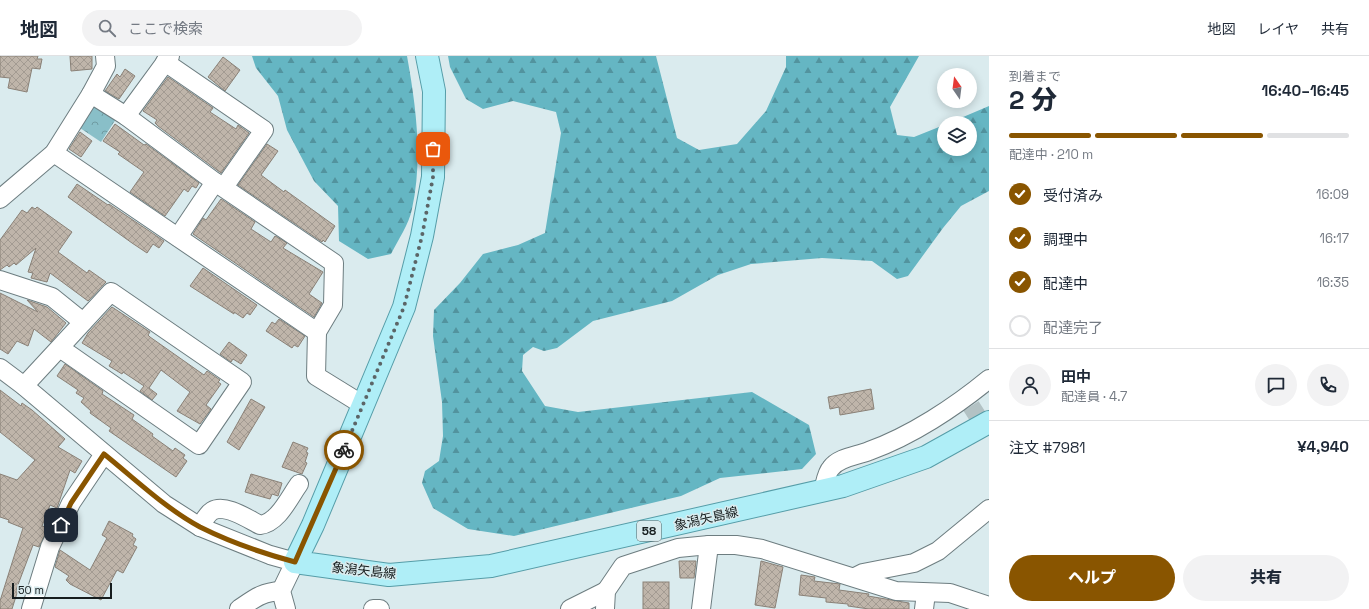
<!DOCTYPE html>
<html lang="ja">
<head>
<meta charset="utf-8">
<style>
  body { margin:0; font-family:"Space Grotesk","Noto Sans JP",sans-serif; background:#f2f2f3; color:#1f2937; height:100vh; display:flex; flex-direction:column; font-size:15px; white-space:nowrap }
  * { box-sizing:border-box; margin:0 }
  p { font-size:13px; color:#747a83 }
  .icon { flex:none; width:22px; height:22px; fill:none; stroke:currentColor; stroke-width:2; stroke-linecap:round; stroke-linejoin:round }
  .map { position:relative; flex:1; overflow:hidden }
  .panel { display:flex; flex-direction:column; background:#fff; width:380px }
  .panel>* { flex:none }
  .needle { width:26px; rotate:346deg }
  .fabs { position:absolute; left:937px; top:12px; display:grid; gap:8px }
  .fabs a { display:grid; place-items:center; width:40px; height:40px; border-radius:50%; background:#fff; box-shadow:0 2px 10px #0003; font-size:20px }
  .scale { position:absolute; left:12px; bottom:10px; width:100px; box-sizing:border-box; padding-left:4px; border:2px solid #161d1e; border-top:0; font-size:11px; line-height:14px; white-space:nowrap; color:#161d1e; -webkit-text-stroke:3px #daebee; paint-order:stroke }
  .pin { position:absolute; display:grid; place-items:center; width:34px; height:34px; color:#fff; margin:-17px; border-radius:8px; box-shadow:0 2px 6px #0006 }
  .courier { position:absolute; display:grid; place-items:center; width:40px; height:40px; margin:-20px; border:3px solid #895500; border-radius:50%; background:#fff; color:#222; box-shadow:0 1px 5px #0007 }
  .summary em { font-style:normal; font-weight:800 }
  .summary div { display:flex; flex-direction:column-reverse }
  .summary { display:flex; align-items:center; justify-content:space-between; height:68px; padding:0 20px }
  h1 { font-size:26px; font-weight:800; line-height:30px }
  .bar { display:grid; grid-template-columns:repeat(4,1fr); gap:6px 4px; align-content:center; height:48px; padding:0 20px }
  .bar i { height:5px; border-radius:3px; background:#e0e1e3 }
  .bar .on { background:#895500 }
  .bar p { grid-column:span 4 }
  .line { display:flex; align-items:center; gap:10px; padding:0 20px; border-top:1px solid #e0e1e3 }
  .line div { flex:1 }
  .round { display:grid; place-items:center; flex:none; width:42px; height:42px; border-radius:21px; background:#f2f2f3 }
  ol { padding:0 20px; list-style:none }
  li { display:flex; align-items:center; gap:12px; height:44px }
  li p { margin-inline-start:auto }
  li .icon { padding:4px; border-radius:50%; background:#895500; color:#fff; stroke-width:4 }
  li:last-child { color:#747a83 }
  li i { width:22px; height:22px; border:2px solid #e0e1e3; border-radius:50% }
  .primary-button { display:flex; gap:8px; margin-top:auto; padding:8px 20px }
  .primary-button a { flex:1; height:46px; border-radius:24px; background:#895500; color:#fff; font-size:16px; font-weight:800; line-height:46px; text-align:center }
  .primary-button a+a { background:#f2f2f3; color:#1f2937 }
  header { display:flex; align-items:center; gap:24px; box-sizing:border-box; height:56px; padding:0 20px; background:#fff; border-bottom:1px solid #e0e1e3 }
  header strong { font-size:19px }
  nav { display:flex; gap:22px; margin-inline-start:auto; font-size:14px }
  .search { width:280px; height:36px; background:#f2f2f3; display:flex; align-items:center; gap:10px; box-sizing:border-box; padding:0 14px; border-radius:22px; color:#747a83; font-size:15px }
  main { display:flex; flex:1; min-height:0 }
  .map>svg:first-child { display:block }
  .forest { fill:url(#forest-firs) }
  .park { fill:url(#park-crowns) }
  .building { fill:url(#building-cross-hatch); stroke:#8a8177 }
  .lines { fill:none; stroke-linecap:round; stroke-linejoin:round }
  .minor-tunnel { stroke:#b3c2c4; stroke-width:18; stroke-dasharray:18 9; stroke-linecap:butt }
  .minor-casing { stroke:#6d7d80; stroke-width:20 }
  .major-casing { stroke:#569da8; stroke-width:24 }
  .minor { stroke:#fff; stroke-width:18 }
  .major { stroke:#afeef7; stroke-width:22 }
  .done { stroke:#5b6567; stroke-width:4; stroke-dasharray:0 7.2 }
  .route { stroke:#895500; stroke-width:5 }
  .labels { text-anchor:middle; stroke-width:3; stroke-linejoin:round; paint-order:stroke }
  .shield { fill:#daebee; stroke:#515b5c; stroke-width:1 }
  .shield-label { font-size:12px; font-weight:bold; fill:#161d1e }
  .street-label { font-size:13px; fill:#161d1e; stroke:#daebee }
</style>
</head>
<body>
<header>
<strong>地図</strong>
<div class="search"><svg class="icon" aria-label="search" viewBox="0 0 24 24"><circle cx="10" cy="10" r="6"/><path d="M15 15l6 6"/></svg>ここで検索</div>
<nav><a>地図</a><a>レイヤ</a><a>共有</a></nav>
</header>
<main>
<div class="map">
<svg width="989" height="553" viewBox="0 0 989 553">
  <defs>
    <pattern id="forest-firs" width="22" height="20" patternUnits="userSpaceOnUse"><rect width="22" height="20" fill="#65b6c3"/><path d="M5 1l3.5 6h-7zM16 11l3.5 6h-7z" fill="#52939e"/></pattern>
    <pattern id="park-crowns" width="20" height="18" patternUnits="userSpaceOnUse"><rect width="20" height="18" fill="#89bfc8"/><path d="M2 6a3 3 0 1 1 6 0M12 15a3 3 0 1 1 6 0" fill="none" stroke="#6f9ba2"/></pattern>
    <pattern id="building-cross-hatch" width="8" height="8" patternUnits="userSpaceOnUse"><rect width="8" height="8" fill="#bfb5aa"/><path d="M0 0l8 8M0 8l8-8" fill="none" stroke="#a39b92"/></pattern>
  </defs>
  <rect width="100%" height="100%" fill="#daebee"/>
  <!-- forest -->
  <g class="forest">
    <path d="M252,0H407C416,50 423,103 412,153C409,168 398,184 391,198L368,203L339,185L338,150L314,125L287,74L278,40L256,12Z"/>
    <path d="M448,0H656L677,82L699,94L737,88L766,55L786,11V0H919L890,51L897,79L914,81L944,69V93H970V67H949L989,50V135L961,150L943,172L908,220L897,223L872,205L822,202L751,208L718,219L672,245L593,265L557,292L544,295L533,291L523,299L522,315L545,350L578,356L752,336L809,369L816,398L802,413L720,422L681,440L514,480L468,473L433,452L422,427L425,415L439,405L443,380L442,346L433,280L434,254L460,227L483,198L518,189L545,177L561,77L556,56L513,45L483,53L466,43L450,11Z"/>
  </g>
  <!-- park -->
  <path class="park" d="M96,49L116,63L101,86L77,70L91,50Z"/>
  <!-- building -->
  <g class="building">
    <path d="M0,0H38L37,3H42L40,13L32,12L27,36L8,32L10,22L0,21Z"/>
    <path d="M70,0H92V13L71,15Z"/>
    <path d="M223,1L240,14L225,35L208,21Z"/>
    <path d="M125,13L135,20L119,43L105,35L117,18L120,21Z"/>
    <path d="M168,21L213,52L210,56L236,73L238,69L249,77L221,117L158,70L155,67L157,64L143,55Z"/>
    <path d="M115,68L144,89L146,88L199,127L196,132L192,130L188,136L184,133L165,160L130,136L144,116L118,98L120,96L103,85Z"/>
    <path d="M80,76L92,85L81,101L69,93Z"/>
    <path d="M267,88L278,95L261,119L284,136L285,134L335,170L325,186L323,184L322,186L238,129Z"/>
    <path d="M77,128L108,149L109,148L164,185L159,192L153,188L147,197L132,187L68,141Z"/>
    <path d="M221,143L255,166L251,173L271,186L275,180L277,181L287,187L283,192L323,216L309,238L322,247L314,261L193,178L203,162L206,164Z"/>
    <path d="M32,151L35,153L37,151L72,176L58,196L87,217L89,214L106,226L88,245L50,217L47,226L31,222L33,217L28,216L36,192L16,209L14,207L9,211L7,209L0,214V184L22,154L27,157Z"/>
    <path d="M203,212L257,249L250,259L247,257L243,262L234,256V258L190,230Z"/>
    <path d="M0,237L38,256L27,244L47,251L66,267L51,286L34,273L28,290L17,285L8,298L0,293Z"/>
    <path d="M112,251L150,276L148,279L150,281L204,319L207,315L220,324L218,326L221,328L206,349L211,353L200,368L177,355L190,336L161,314L149,332L157,338L152,344L140,335L144,330L123,316L122,318L109,310L112,305L82,287L88,277Z"/>
    <path d="M279,263L305,280L298,291L294,289L292,292L266,275L272,266L275,268Z"/>
    <path d="M229,286L247,299L241,308L233,303L231,306L220,298Z"/>
    <path d="M65,308L103,335L102,338L134,359L132,363L153,378L152,380L173,395L175,392L185,399L183,402L187,405L176,421L109,375L111,372L90,357L91,355L81,346L84,342L76,337L78,334L57,320Z"/>
    <path d="M871,333L874,353L840,359L839,351L830,353L828,341Z"/>
    <path d="M0,334L21,350L22,347L32,354L65,383L58,391L82,405L75,417L70,414L57,452L50,449L42,470L48,472L39,491L33,489L16,534H18L12,553H0V545L23,472L8,466L9,464L0,461V418L17,424L35,404L0,376Z"/>
    <path d="M251,343L265,351L239,394L227,386Z"/>
    <path d="M293,386L308,392L306,396L308,397L305,406L307,407L302,418L282,411Z"/>
    <path d="M251,418L282,427L278,440L272,438L270,443L245,436Z"/>
    <path d="M109,465L133,478L132,480L136,483L133,489L137,491L123,517L117,514L101,544L70,528L66,524L69,520L55,511L60,494L90,514L107,482L102,479Z"/>
    <path d="M679,505H696L694,522H680Z"/>
    <path d="M761,505L783,511L775,552L755,549Z"/>
    <path d="M801,519L815,521L814,525L840,528L839,534L869,538L868,540L909,547V553H869L848,550V548L826,546V542L799,539Z"/>
    <rect x="643" y="526" width="26" height="27"/>
  </g>
  <g class="lines">
    <!-- minor-tunnel -->
    <path class="minor-tunnel" d="M971,350L989,378"/>
    <defs>
      <g id="minor">
        <path d="M165,6L264,74L224,131"/>
        <path d="M126,60L170,0"/>
        <path d="M54,97L317,276L333,249L334,207L215,126L126,60L91,38"/>
        <path d="M0,143L54,97L91,38L106,10L105,0"/>
        <path d="M178,181L215,126"/>
        <path d="M0,224L52,241L83,266"/>
        <path d="M317,276L316,320L363,349"/>
        <path d="M0,312L24,330L164,448L200,471L270,499L295,506L281,535L286,553"/>
        <path d="M24,330L111,236L242,326L199,389L60,292"/>
        <path d="M823,435C825,428 826,417 831,412C839,401 857,400 869,395C911,380 955,351 989,323"/>
        <path d="M200,471C203,466 207,458 212,455C225,447 248,463 260,469C278,467 289,442 299,428"/>
        <path d="M855,521L863,517L914,507L938,495L989,453"/>
        <path d="M31,553L50,491L71,447L104,398"/>
        <path d="M239,553C255,542 262,536 281,535"/>
        <path d="M373,553H380"/>
        <path d="M570,553L606,535"/>
        <path d="M605,553L606,535L623,510L678,492L709,489H736L762,493L896,535L950,537L989,550"/>
        <path d="M701,553L709,489"/>
        <path d="M924,553L926,537"/>
      </g>
      <path id="major" d="M427,0L434,35L433,121L422,180L404,251L313,469L295,506L389,519L491,510L843,430L926,401L989,366"/>
    </defs>
    <!-- minor casing -->
    <use href="#minor" class="minor-casing"/>
    <!-- major casing -->
    <use href="#major" class="major-casing"/>
    <!-- minor -->
    <use href="#minor" class="minor"/>
    <!-- major -->
    <use href="#major" class="major"/>
  </g>
  <g class="lines">
    <!-- done -->
    <path class="done" d="M344,394L404,251L422,180L433,121V93"/>
    <!-- route -->
    <path class="route" d="M61,469L71,447L104,398C135,423 165,452 200,471C228,485 265,498 295,506L344,394"/>
  </g>
  <g class="labels">
    <!-- shield labels -->
    <rect class="shield" x="637" y="465" width="24" height="20" rx="3"/>
    <g class="shield-label">
      <text x="649" y="479">58</text>
    </g>
    <!-- street labels -->
    <g class="street-label">
      <text transform="translate(706 462) rotate(-13)" y="5">象潟矢島線</text>
      <text transform="translate(364 514) rotate(6)" y="5">象潟矢島線</text>
    </g>
  </g>
</svg>
<div class="fabs">
<a><svg class="needle" viewBox="-14 -14 28 28"><path d="M0-13l5 13h-10z" fill="#e53935"/><path d="M0 13l5-13h-10z" fill="#747a83"/></svg></a>
<a><svg class="icon" aria-label="layers" viewBox="0 0 24 24"><path d="M12 4l9 5-9 5-9-5zM3 14l9 5 9-5"/></svg></a>
</div>
<div class="scale">50 m</div>
<div class="pin" style="left:433px;top:93px;background:#ea580c"><svg class="icon" aria-label="bag" viewBox="0 0 24 24"><path d="M5 8h14l-1 12H6zM9 8a3 3 0 0 1 6 0"/></svg></div>
<div class="pin" style="left:61px;top:469px;background:#1f2937"><svg class="icon" aria-label="home" viewBox="0 0 24 24"><path d="M3 11l9-7 9 7M6 9v11h12V9"/></svg></div>
<div class="courier" style="left:344px;top:394px"><svg class="icon" aria-label="bike" viewBox="0 0 24 24"><circle cx="6" cy="16" r="4"/><circle cx="18" cy="16" r="4"/><path d="M6 16l4-8h5l3 8M10 8l3 8H6M13 5h3"/></svg></div>
</div>
<section class="panel">
<div class="summary"><div><h1>2 分</h1><p>到着まで</p></div><em>16:40–16:45</em></div>
<div class="bar"><i class="on"></i><i class="on"></i><i class="on"></i><i></i><p>配達中 · 210 m</p></div>
<ol>
<li><svg class="icon" aria-label="check" viewBox="0 0 24 24"><path d="M5 12l5 5 9-10"/></svg>受付済み<p>16:09</p></li>
<li><svg class="icon" aria-label="check" viewBox="0 0 24 24"><path d="M5 12l5 5 9-10"/></svg>調理中<p>16:17</p></li>
<li><svg class="icon" aria-label="check" viewBox="0 0 24 24"><path d="M5 12l5 5 9-10"/></svg>配達中<p>16:35</p></li>
<li><i></i>配達完了</li>
</ol>
<div class="line" style="height:72px"><a class="round"><svg class="icon" aria-label="person" viewBox="0 0 24 24"><circle cx="12" cy="8" r="4"/><path d="M4 21q1-7 8-7t8 7"/></svg></a><div><b>田中</b><p>配達員 · 4.7</p></div><a class="round"><svg class="icon" aria-label="chat" viewBox="0 0 24 24"><path d="M4 5h16v11H9l-5 4z"/></svg></a><a class="round"><svg class="icon" aria-label="phone" viewBox="0 0 24 24"><path d="M5 4h4l2 5-3 2q2 4 5 5l2-3 5 2v4C11 20 4 13 5 4z"/></svg></a></div>
<div class="line" style="height:52px"><div>注文 #7981</div><b>¥4,940</b></div>
<div class="primary-button"><a>ヘルプ</a><a>共有</a></div>
</section>
</main>
</body>
</html>
